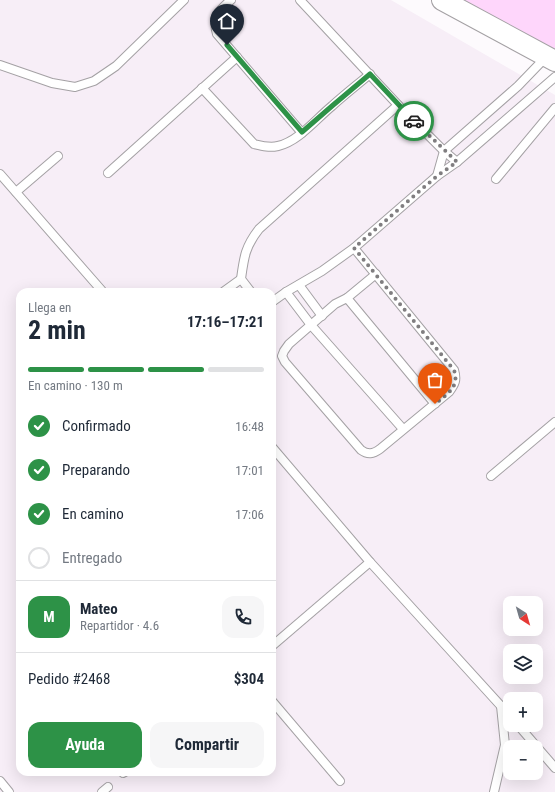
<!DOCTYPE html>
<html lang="es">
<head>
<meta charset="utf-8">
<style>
  body { margin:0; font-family:"Roboto Condensed",sans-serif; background:#f6f6f7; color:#1f2937; height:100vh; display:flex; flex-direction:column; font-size:15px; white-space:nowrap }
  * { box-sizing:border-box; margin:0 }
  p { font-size:13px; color:#747a83 }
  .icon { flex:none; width:22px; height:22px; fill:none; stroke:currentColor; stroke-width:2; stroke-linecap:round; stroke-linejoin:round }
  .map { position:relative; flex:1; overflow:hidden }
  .details { position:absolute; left:16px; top:288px; width:260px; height:488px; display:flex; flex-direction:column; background:#fff; border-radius:12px; box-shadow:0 4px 16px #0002 }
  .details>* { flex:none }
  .needle { width:26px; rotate:143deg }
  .tools { position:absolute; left:503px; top:596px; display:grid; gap:8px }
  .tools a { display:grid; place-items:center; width:40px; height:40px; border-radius:8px; background:#fff; box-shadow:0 4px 16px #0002; font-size:20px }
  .pin { position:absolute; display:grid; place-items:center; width:34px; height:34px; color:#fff; margin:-41px -17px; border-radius:50% 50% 50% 0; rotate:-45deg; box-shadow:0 0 4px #0007 }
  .pin .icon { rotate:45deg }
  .courier { position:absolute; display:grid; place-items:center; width:40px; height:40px; margin:-20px; border:3px solid #2d9247; border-radius:50%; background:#fff; color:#222; box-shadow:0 1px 5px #0007 }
  .headline em { font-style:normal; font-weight:700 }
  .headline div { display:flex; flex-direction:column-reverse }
  .headline { display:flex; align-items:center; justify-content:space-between; height:68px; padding:0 12px }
  h1 { font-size:26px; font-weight:700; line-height:30px }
  .bar { display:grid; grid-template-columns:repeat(4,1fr); gap:6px 4px; align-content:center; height:48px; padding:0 12px }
  .bar i { height:5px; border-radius:3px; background:#e0e1e3 }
  .bar .selected { background:#2d9247 }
  .bar p { grid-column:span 4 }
  .line { display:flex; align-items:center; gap:10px; padding:0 12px; border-top:1px solid #e0e1e3 }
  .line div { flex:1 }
  .round { display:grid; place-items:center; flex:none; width:42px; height:42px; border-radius:12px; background:#f6f6f7 }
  ol { padding:0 12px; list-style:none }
  li { display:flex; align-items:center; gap:12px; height:44px }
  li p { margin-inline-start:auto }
  li .icon { padding:4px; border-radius:50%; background:#2d9247; color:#fff; stroke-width:4 }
  li:last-child { color:#747a83 }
  li i { width:22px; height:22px; border:2px solid #e0e1e3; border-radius:50% }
  .action { display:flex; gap:8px; margin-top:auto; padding:8px 12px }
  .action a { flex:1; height:46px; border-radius:12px; background:#2d9247; color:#fff; font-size:16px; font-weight:700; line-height:46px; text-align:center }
  .action a+a { background:#f6f6f7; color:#1f2937 }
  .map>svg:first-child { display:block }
  .built { fill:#f7eef7; fill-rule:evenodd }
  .green { fill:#fed6fb }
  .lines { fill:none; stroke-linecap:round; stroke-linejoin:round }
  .service-casing { stroke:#a4a1a4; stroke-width:10 }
  .tertiary-casing { stroke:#a4a1a4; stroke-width:22 }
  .service { stroke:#fff; stroke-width:8 }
  .tertiary { stroke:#fff; stroke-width:20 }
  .done { stroke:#807e80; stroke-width:4; stroke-dasharray:0 7.2 }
  .route { stroke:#2d9247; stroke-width:5 }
</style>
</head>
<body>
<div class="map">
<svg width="555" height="792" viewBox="0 0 555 792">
  <rect width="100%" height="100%" fill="#fdfafd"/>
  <!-- built -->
  <path class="built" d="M0,0H391L555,95V792H0ZM20,292H272V772H20ZM510,603H536V629H510ZM510,651H536V677H510ZM510,699H536V725H510ZM510,747H536V773H510Z"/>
  <!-- green -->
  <path class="green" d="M459,0H555V48L552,51Z"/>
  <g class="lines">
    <defs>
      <g id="service">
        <path d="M231,0C219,10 212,18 217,34L302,133"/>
        <path d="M300,0L398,105"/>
        <path d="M0,65L52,83L75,87L94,81L116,66L184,0"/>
        <path d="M202,88L254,144C262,146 269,148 278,146C299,141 316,119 332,106C344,95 357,85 370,74"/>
        <path d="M108,173L237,57"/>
        <path d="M0,174L103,292"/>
        <path d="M437,176L444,151L518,86L546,57"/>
        <path d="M496,179L555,108"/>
        <path d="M16,192L58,156"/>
        <path d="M354,248L454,370C457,380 455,384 449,392L380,449C373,454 368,455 361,450L285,362L282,356L284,351L289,344L335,304L347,298L435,404"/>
        <path d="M299,285L322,316"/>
        <path d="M223,292L241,279"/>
        <path d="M251,292L241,279C244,257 245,247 259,229L398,105L444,151L457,162"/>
        <path d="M286,292L311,325L403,429"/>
        <path d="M347,298L376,274"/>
        <path d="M272,302L286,292L322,271L354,248L437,176L457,162L555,77"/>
        <path d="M272,447L370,562L510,716"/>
        <path d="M491,476L555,422"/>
        <path d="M272,646L370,562"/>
        <path d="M272,701L340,781"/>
        <path d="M518,725L555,768"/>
        <path d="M123,773L125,772"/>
        <path d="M0,781L9,792"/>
        <path d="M102,792L108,787"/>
        <path d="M494,792L505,745L501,706"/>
      </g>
      <path id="tertiary" d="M442,0L555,61"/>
    </defs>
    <!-- service casing -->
    <use href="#service" class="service-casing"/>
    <!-- tertiary casing -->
    <use href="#tertiary" class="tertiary-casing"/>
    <!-- service -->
    <use href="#service" class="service"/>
    <!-- tertiary -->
    <use href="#tertiary" class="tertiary"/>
  </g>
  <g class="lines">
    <!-- done -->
    <path class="done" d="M414,121L457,162L437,176L354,248L454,370C460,387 447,394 435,404"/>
    <!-- route -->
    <path class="route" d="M227,45L302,132L332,106L370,74L414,121"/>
  </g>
</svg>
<div class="tools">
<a><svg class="needle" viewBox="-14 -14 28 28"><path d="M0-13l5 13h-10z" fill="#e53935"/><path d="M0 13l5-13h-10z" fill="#747a83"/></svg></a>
<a><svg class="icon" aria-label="layers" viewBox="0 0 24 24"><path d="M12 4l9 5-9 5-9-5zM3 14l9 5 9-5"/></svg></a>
<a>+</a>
<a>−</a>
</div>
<div class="pin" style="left:435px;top:404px;background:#ea580c"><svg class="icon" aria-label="bag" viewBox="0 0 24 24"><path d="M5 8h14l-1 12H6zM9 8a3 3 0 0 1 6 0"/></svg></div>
<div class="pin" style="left:227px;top:45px;background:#1f2937"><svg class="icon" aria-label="home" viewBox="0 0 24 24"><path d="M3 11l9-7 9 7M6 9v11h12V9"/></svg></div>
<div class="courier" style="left:414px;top:121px"><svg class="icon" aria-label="car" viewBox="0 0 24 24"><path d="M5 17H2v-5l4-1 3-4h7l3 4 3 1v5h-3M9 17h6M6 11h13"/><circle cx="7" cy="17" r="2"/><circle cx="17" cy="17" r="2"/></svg></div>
<section class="details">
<div class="headline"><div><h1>2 min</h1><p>Llega en</p></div><em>17:16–17:21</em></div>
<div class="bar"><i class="selected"></i><i class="selected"></i><i class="selected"></i><i></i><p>En camino · 130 m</p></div>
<ol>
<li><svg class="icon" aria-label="check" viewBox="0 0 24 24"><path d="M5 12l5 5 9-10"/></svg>Confirmado<p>16:48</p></li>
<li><svg class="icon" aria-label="check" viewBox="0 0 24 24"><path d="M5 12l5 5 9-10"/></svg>Preparando<p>17:01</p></li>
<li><svg class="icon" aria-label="check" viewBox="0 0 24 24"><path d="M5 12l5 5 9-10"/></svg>En camino<p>17:06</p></li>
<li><i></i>Entregado</li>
</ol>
<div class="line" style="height:72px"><b class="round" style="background:#2d9247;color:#fff">M</b><div><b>Mateo</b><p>Repartidor · 4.6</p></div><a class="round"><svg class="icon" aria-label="phone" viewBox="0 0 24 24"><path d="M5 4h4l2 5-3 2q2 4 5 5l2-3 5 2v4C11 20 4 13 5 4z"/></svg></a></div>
<div class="line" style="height:52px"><div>Pedido #2468</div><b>$304</b></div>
<div class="action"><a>Ayuda</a><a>Compartir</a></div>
</section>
</div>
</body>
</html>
